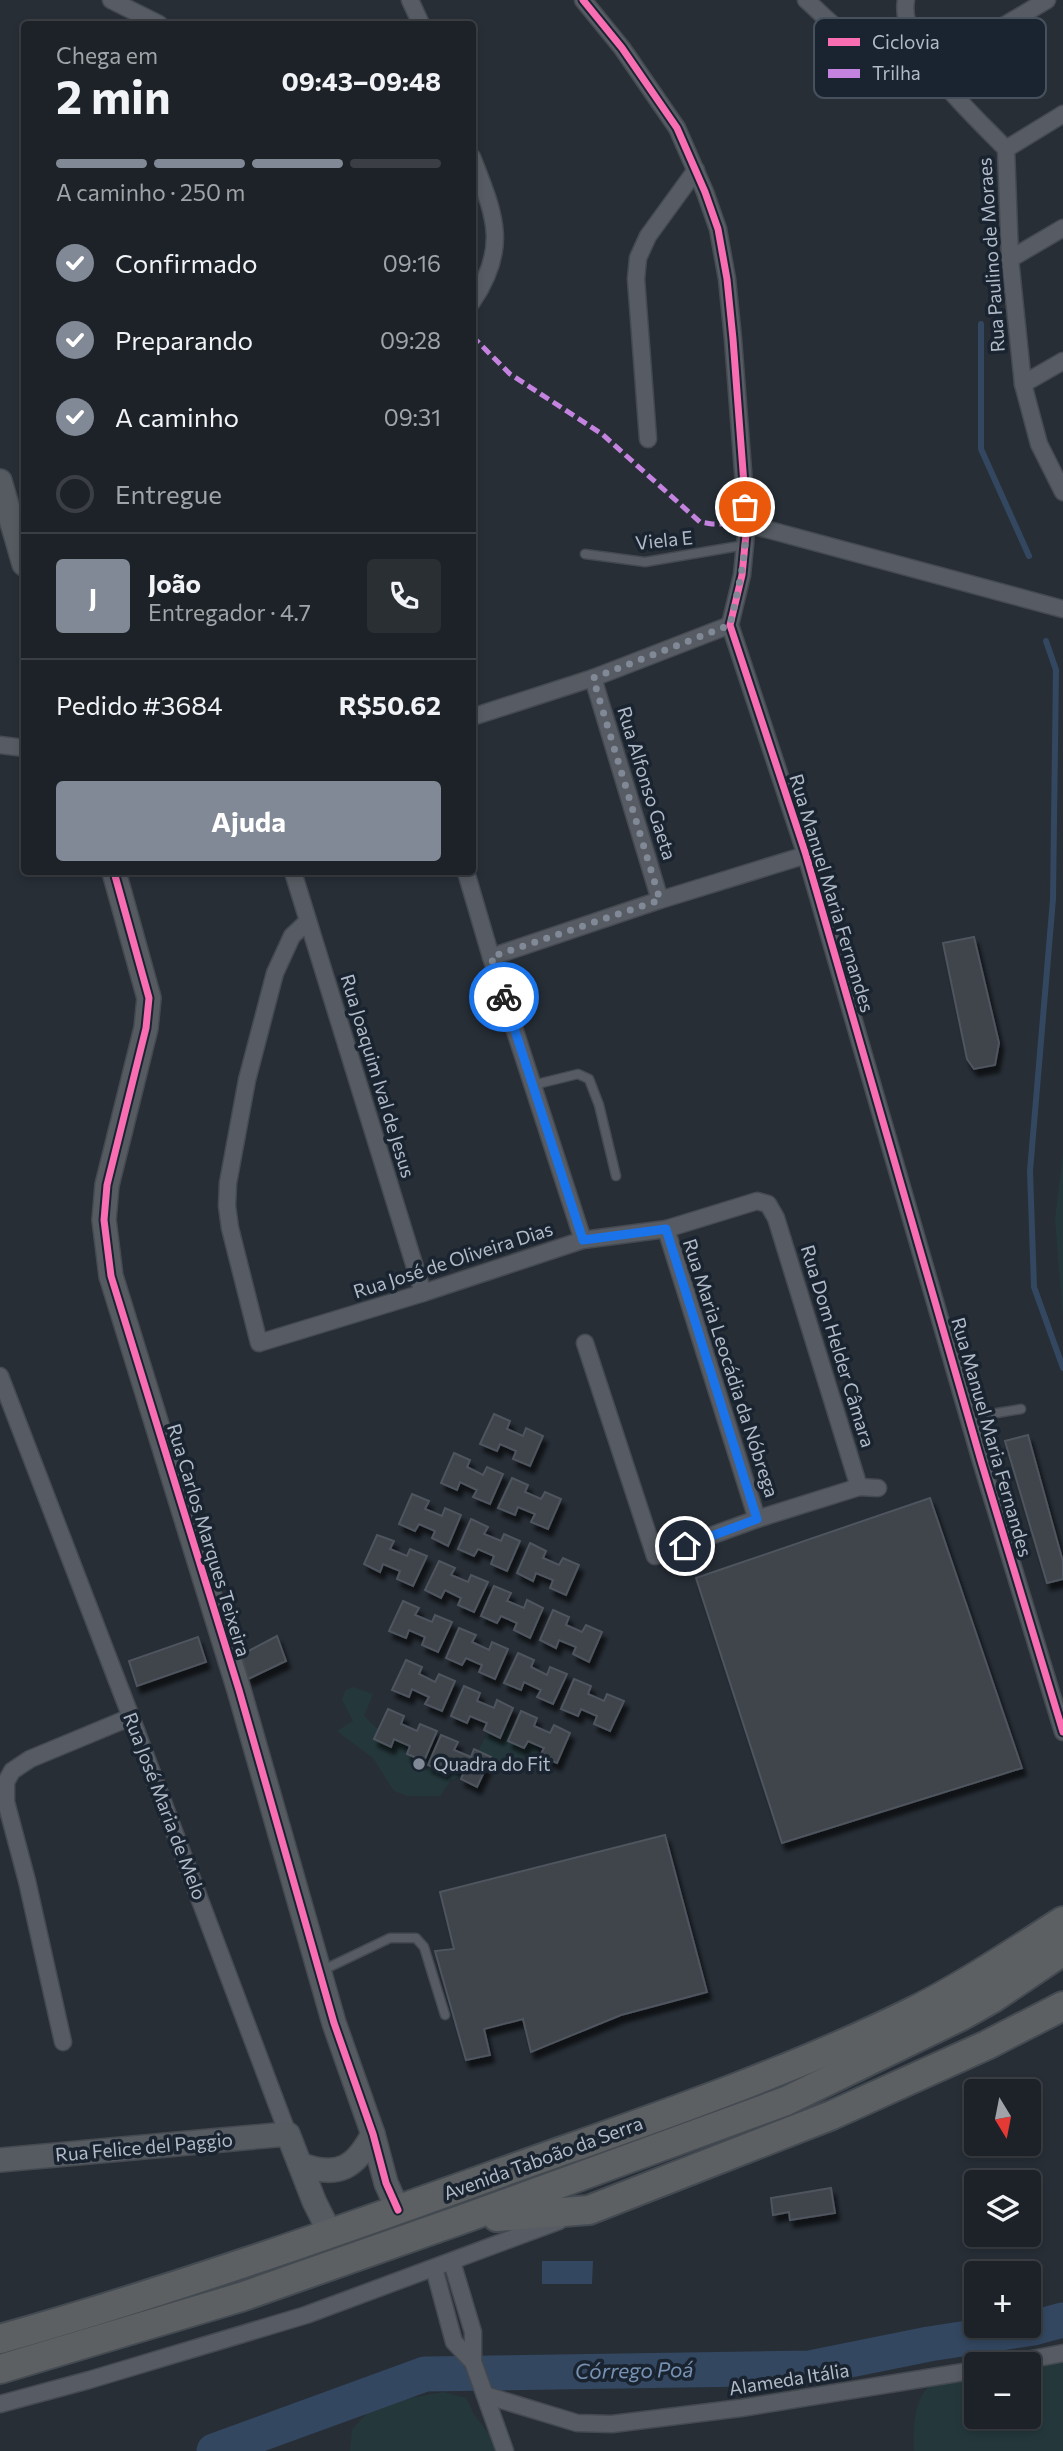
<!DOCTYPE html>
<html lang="pt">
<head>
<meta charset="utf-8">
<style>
  body { margin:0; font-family:Commissioner,sans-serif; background:#2a2f34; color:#f1f3f6; height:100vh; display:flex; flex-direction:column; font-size:26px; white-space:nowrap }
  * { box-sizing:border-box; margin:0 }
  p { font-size:23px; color:#a0a4a8 }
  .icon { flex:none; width:38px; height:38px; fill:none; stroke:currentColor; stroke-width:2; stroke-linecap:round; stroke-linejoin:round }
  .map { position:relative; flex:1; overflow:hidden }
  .panel { position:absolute; left:21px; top:21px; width:455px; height:854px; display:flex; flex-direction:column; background:#1d2228; border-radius:7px; box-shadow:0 4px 10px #0003,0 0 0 2px #3b3f45 }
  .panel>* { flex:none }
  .needle { width:46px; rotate:170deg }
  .fabs { position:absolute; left:964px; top:2079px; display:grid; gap:14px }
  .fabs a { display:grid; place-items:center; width:77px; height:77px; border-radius:7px; background:#1d2228; box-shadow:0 4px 10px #0003,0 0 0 2px #3b3f45; font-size:35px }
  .pin { position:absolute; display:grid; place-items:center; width:60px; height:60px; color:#fff; margin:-30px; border:4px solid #fff; border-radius:50%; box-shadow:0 2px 7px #0007 }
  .courier { position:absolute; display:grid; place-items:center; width:70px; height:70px; margin:-35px; border:5px solid #1a73e8; border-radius:50%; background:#fff; color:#222; box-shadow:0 2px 9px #0007 }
  .head em { font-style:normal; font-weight:700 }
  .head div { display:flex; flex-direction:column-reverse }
  .head { display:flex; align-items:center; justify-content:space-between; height:119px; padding:0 35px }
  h1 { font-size:46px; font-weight:700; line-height:52px }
  .bar { display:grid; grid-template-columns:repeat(4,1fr); gap:10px 7px; align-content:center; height:84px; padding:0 35px }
  .bar i { height:9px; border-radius:5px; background:#3b3f45 }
  .bar .on { background:#808995 }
  .bar p { grid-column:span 4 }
  .line { display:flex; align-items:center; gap:18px; padding:0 35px; border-top:2px solid #3b3f45 }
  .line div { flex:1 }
  .round { display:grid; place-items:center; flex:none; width:74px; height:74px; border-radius:7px; background:#2a2f34 }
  ol { padding:0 35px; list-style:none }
  li { display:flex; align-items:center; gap:21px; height:77px }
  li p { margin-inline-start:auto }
  li .icon { padding:7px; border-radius:50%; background:#808995; color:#fff; stroke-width:4 }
  li:last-child { color:#a0a4a8 }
  li i { width:38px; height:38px; border:4px solid #3b3f45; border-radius:50% }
  .primary-button { display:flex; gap:14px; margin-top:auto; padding:14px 35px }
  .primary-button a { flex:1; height:80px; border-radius:7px; background:#808995; color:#fff; font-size:28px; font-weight:700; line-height:80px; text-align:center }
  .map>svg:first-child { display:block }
  .green { fill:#24383c }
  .water { fill:#334760 }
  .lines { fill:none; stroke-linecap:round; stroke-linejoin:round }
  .stream { stroke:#334760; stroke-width:6 }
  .river { stroke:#334760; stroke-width:35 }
  .building { fill:#3f444c; stroke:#4f555e; stroke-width:2; filter:url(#shadow) }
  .lane-casing { stroke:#454a51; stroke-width:11 }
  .street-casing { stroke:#454a51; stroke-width:19 }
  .secondary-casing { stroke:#454a51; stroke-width:26 }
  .highway-casing { stroke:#444a51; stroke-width:32 }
  .lane { stroke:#575c64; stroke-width:8 }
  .street { stroke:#575c64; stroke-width:16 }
  .secondary { stroke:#565b62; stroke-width:23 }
  .highway { stroke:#5c6063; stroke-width:28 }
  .quiet { stroke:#c483df; stroke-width:5; stroke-dasharray:10 5; stroke-linecap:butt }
  .cycleway-casing { stroke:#1a2430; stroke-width:11 }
  .cycleway { stroke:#f96db3; stroke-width:7 }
  .done { stroke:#808995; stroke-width:7; stroke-dasharray:0 12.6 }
  .route { stroke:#1a73e8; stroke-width:9 }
  .poi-dot { fill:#808995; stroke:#1a2430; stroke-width:2.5 }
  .labels { text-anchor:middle; stroke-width:7; stroke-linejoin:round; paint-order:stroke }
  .street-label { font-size:19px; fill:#b0bac8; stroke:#1a2430 }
  .poi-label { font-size:19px; fill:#b0bac8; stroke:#1a2430; text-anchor:start }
  .water-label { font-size:21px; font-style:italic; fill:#7691b2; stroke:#1a2430 }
  .key { fill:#1a2430; stroke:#47515e; stroke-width:2 }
  .key-label { font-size:19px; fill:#b0bac8 }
</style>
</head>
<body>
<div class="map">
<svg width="1063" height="2451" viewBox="0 0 1063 2451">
  <defs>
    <filter id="shadow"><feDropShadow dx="4" dy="7" stdDeviation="2" flood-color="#0009"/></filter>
  </defs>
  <rect width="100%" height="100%" fill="#272e36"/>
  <!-- green -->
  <g class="green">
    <path d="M1063,1154V1319L1055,1219Z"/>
    <path d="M353,1687L373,1694L364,1716L381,1732L454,1759L457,1774L476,1755L493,1723L534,1738L539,1753L451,1780L440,1796H408L394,1791L373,1758L337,1731L353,1721L342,1700L345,1691Z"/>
    <path d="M1063,2348V2451H914C912,2398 922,2376 976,2366V2417H1029V2364H985Z"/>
    <path d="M443,2392L466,2398L474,2415L503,2451H350L352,2430L374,2405Z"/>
  </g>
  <!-- water -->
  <path class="water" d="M542,2261H593L592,2284H542Z"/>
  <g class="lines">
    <!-- stream -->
    <g class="stream">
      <path d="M981,324V449L1029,556"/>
      <path d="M1046,641L1056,670L1053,899L1030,1171L1034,1287L1063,1368"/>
    </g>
    <!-- river -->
    <path class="river" d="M214,2451L425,2374L810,2368L929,2344L1033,2328L1063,2320"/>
  </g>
  <!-- building -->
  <g class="building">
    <path d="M974,937L999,1043L995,1065L974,1069L967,1059L943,943Z"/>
    <path d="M494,1414L510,1421L507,1429L523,1436L526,1428L543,1436L530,1466L513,1459L516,1451L500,1444L497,1451L480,1444Z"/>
    <path d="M1028,1435L1063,1562V1579L1047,1583L1005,1441Z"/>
    <path d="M454,1453L470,1460L467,1467L483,1475L487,1467L503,1474L490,1504L473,1497L477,1490L460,1482L457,1490L441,1483Z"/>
    <path d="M512,1478L528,1485L525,1492L541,1499L545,1492L561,1499L548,1529L531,1522L535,1514L518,1507L515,1515L498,1508Z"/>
    <path d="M412,1494L429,1501L425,1509L442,1516L445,1508L461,1515L448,1546L432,1538L435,1531L419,1524L415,1531L399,1524Z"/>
    <path d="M930,1498L1022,1768L782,1843L696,1578Z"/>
    <path d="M471,1519L488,1527L484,1534L501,1541L504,1534L520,1541L507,1571L491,1564L494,1556L478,1549L474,1556L458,1549Z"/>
    <path d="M377,1535L394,1541L390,1549L407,1556L410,1549L427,1556L413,1586L397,1579L400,1571L383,1564L380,1572L364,1564Z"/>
    <path d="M530,1543L546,1551L543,1558L559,1565L563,1558L579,1565L566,1595L550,1588L553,1580L536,1573L533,1581L517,1573Z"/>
    <path d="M439,1561L455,1568L451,1575L468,1582L471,1575L488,1582L474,1612L458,1605L461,1598L445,1590L441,1598L425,1590Z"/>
    <path d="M494,1586L511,1593L507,1601L524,1608L527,1600L543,1608L530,1638L514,1630L517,1623L501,1616L497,1623L481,1616Z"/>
    <path d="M403,1601L419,1608L415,1615L432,1622L435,1615L452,1622L438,1652L422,1645L425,1637L409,1630L406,1638L389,1631Z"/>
    <path d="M553,1610L569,1617L566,1625L582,1632L586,1625L602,1632L589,1662L573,1654L576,1647L559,1640L556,1648L540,1640Z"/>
    <path d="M459,1628L476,1635L472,1642L489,1650L492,1642L508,1649L495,1679L479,1672L482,1665L466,1658L462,1665L446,1658Z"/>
    <path d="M277,1636L286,1661L248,1679L241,1655Z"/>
    <path d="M198,1637L206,1662L137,1686L129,1661Z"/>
    <path d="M518,1653L534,1660L531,1667L547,1675L550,1667L567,1674L553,1704L537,1697L541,1690L524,1682L521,1690L504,1683Z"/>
    <path d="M406,1660L422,1667L419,1674L435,1682L439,1674L455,1681L442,1711L425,1704L429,1697L412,1689L409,1697L392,1690Z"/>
    <path d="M574,1679L591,1686L588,1694L604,1701L607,1694L624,1701L610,1731L594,1724L597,1716L581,1709L578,1716L561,1709Z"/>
    <path d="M464,1686L480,1693L477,1701L494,1708L497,1700L513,1708L500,1738L484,1730L487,1723L470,1716L467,1723L451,1716Z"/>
    <path d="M388,1709L404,1716L401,1724L417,1731L420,1724L437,1731L424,1761L407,1754L410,1746L394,1739L391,1747L374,1739Z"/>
    <path d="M521,1711L537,1718L534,1726L550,1733L554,1725L570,1733L557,1763L540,1756L544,1748L528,1741L524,1748L508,1741Z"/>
    <path d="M441,1735L458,1742L454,1750L471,1757L474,1749L491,1757L477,1787L461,1779L464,1772L448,1765L444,1772L428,1765Z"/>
    <path d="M665,1835L707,1992L621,2015L531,2052L523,2019L484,2029L490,2055L466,2060L435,1951L454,1949L440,1892Z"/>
    <path d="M831,2188L835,2213L790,2220L789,2212L773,2215L771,2198Z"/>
  </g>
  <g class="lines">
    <defs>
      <g id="lane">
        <path d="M585,554L645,562L745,545"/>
        <path d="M533,1085L578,1074L589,1079L599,1105L616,1176"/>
        <path d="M991,1414L1021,1409"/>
        <path d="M321,1971L390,1938H416L424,1947L445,2015"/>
      </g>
      <g id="street">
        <path d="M111,0L159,24"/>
        <path d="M410,0L421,24"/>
        <path d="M583,0L622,48L677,128L705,192L718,229L727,279L733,339L747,524L742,575L730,625L806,855L981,1461L1063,1732"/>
        <path d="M806,0C825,16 855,52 880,45C891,43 901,34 909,28"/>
        <path d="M906,0C897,48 975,116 1006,149L1010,259L1023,384L1039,444L1063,492"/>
        <path d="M931,69L1047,0"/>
        <path d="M1006,149L1063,114"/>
        <path d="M472,157C494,214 510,246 472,302"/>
        <path d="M1010,259L1063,228"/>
        <path d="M1023,384L1063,361"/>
        <path d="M648,439L636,279L638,258L648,236L696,170"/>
        <path d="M747,524L1063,609"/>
        <path d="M593,678L660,900"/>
        <path d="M472,717L593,678L730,625"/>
        <path d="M0,745L24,748"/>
        <path d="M293,872L423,1293"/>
        <path d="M466,872L491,957L583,1240"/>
        <path d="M308,921L292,936L275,973L247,1080L228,1183L227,1206L230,1228L259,1343L423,1293L583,1240L666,1229L757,1201L768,1204L776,1218L859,1487"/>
        <path d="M491,957L660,900L806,855"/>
        <path d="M666,1229L757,1519"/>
        <path d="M585,1343L655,1556L757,1519L859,1487L878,1488"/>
        <path d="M0,1376L131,1717L288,2134"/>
        <path d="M63,2042L27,1881L6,1802V1782L12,1771L30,1759L131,1717"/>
        <path d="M452,2262L473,2332V2362L505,2451"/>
        <path d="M434,2268L454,2342L473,2362"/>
        <path d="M1006,2364L1063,2353"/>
        <path d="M485,2395L577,2423L612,2424L741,2408L976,2370"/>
        <path d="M0,2404L89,2380L306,2315L559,2221"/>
      </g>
      <g id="secondary">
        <path d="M0,481L24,564"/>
        <path d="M114,872L149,998L146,1028L107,1185L104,1220L111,1276L239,1690L334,2023L373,2134L386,2183L398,2210"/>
        <path d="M0,2160L288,2134L314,2201L331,2235"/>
        <path d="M302,2165C339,2178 356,2167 373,2134"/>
      </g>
      <g id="highway">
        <path d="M497,2217L589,2210L832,2115L987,2045L1063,2006"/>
        <path d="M0,2339C170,2291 337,2232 503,2172C640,2123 779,2077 910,2013C963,1987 1013,1953 1063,1921"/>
        <path d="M0,2369L241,2297L463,2219L786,2101L961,2016L993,1998L1063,1951"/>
      </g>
    </defs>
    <!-- lane casing -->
    <use href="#lane" class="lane-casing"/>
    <!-- street casing -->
    <use href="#street" class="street-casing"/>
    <!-- secondary casing -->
    <use href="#secondary" class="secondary-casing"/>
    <!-- highway casing -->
    <use href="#highway" class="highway-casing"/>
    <!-- lane -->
    <use href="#lane" class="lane"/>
    <!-- street -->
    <use href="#street" class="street"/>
    <!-- secondary -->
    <use href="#secondary" class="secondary"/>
    <!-- highway -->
    <use href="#highway" class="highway"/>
    <!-- quiet -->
    <path class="quiet" d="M472,336L510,374L602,434L700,522L712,524H747"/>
    <defs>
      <g id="cycleway">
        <path d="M583,0L622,48L677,128L705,192L718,229L727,279L733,339L747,524L742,575L730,625L806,855L981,1461L1063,1732"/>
        <path d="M114,872L149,998L146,1028L107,1185L104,1220L111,1276L239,1690L334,2023L373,2134L386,2183L398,2210"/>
      </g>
    </defs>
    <!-- cycleway casing -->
    <use href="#cycleway" class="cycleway-casing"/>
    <!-- cycleway -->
    <use href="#cycleway" class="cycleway"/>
  </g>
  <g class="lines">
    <!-- done -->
    <path class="done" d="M504,997L491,957L660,900L593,678L730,625C739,586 749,547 745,507"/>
    <!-- route -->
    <path class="route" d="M504,997L583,1240L666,1229L757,1519L685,1546"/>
  </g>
  <!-- markers -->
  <circle class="poi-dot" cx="419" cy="1764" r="7"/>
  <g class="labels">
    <!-- street labels -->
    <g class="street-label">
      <text transform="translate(991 255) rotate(-94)" y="7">Rua Paulino de Moraes</text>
      <text transform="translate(664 540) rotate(-6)" y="7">Viela E</text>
      <text transform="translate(647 783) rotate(73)" y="7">Rua Alfonso Gaeta</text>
      <text transform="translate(832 893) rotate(73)" y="7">Rua Manuel Maria Fernandes</text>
      <text transform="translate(378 1076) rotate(73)" y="7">Rua Joaquim Ival de Jesus</text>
      <text transform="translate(453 1260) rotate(-18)" y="7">Rua José de Oliveira Dias</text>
      <text transform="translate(838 1346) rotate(73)" y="7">Rua Dom Helder Câmara</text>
      <text transform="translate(731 1368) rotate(72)" y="7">Rua Maria Leocádia da Nóbrega</text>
      <text transform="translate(992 1437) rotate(74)" y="7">Rua Manuel Maria Fernandes</text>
      <text transform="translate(209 1540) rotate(73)" y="7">Rua Carlos Marques Teixeira</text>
      <text transform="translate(165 1806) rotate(69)" y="7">Rua José Maria de Melo</text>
      <text transform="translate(144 2147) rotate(-5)" y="7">Rua Felice del Paggio</text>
      <text transform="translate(543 2158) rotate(-20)" y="7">Avenida Taboão da Serra</text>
      <text transform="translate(789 2379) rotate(-9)" y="7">Alameda Itália</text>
    </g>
    <!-- poi labels -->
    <g class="poi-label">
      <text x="433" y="1771">Quadra do Fit</text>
    </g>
    <!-- water labels -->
    <g class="water-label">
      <text transform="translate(634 2371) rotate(-1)" y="7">Córrego Poá</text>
    </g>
  </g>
  <!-- legend -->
  <rect x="814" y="18" width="232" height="80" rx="10" class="key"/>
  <rect x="828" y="38" width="32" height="8" fill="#f96db3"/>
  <rect x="828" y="69" width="32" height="9" fill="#c483df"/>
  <g class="key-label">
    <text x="872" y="49">Ciclovia</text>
    <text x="872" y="80">Trilha</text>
  </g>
</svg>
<div class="fabs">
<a><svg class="needle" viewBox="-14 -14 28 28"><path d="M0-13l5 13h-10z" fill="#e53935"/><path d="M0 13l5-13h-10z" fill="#a0a4a8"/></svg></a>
<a><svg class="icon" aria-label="layers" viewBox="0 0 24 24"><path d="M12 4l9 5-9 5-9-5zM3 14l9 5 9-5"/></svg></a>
<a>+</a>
<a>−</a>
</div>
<div class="pin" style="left:745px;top:507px;background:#ea580c"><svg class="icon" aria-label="bag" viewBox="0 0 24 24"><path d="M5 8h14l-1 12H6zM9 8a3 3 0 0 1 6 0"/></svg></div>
<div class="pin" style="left:685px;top:1546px;background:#1f2937"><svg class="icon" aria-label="home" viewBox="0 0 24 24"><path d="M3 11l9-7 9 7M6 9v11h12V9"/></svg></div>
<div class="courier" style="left:504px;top:997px"><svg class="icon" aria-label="bike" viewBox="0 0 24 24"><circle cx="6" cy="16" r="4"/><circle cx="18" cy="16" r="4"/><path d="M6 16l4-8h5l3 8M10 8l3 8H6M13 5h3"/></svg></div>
<section class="panel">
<div class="head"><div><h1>2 min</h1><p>Chega em</p></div><em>09:43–09:48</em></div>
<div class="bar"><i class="on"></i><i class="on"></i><i class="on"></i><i></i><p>A caminho · 250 m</p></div>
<ol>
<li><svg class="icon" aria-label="check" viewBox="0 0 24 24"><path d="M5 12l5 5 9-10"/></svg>Confirmado<p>09:16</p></li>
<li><svg class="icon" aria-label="check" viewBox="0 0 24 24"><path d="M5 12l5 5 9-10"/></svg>Preparando<p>09:28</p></li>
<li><svg class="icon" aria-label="check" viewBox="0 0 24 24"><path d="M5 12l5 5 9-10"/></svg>A caminho<p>09:31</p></li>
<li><i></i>Entregue</li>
</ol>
<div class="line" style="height:126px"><b class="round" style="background:#808995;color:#fff">J</b><div><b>João</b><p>Entregador · 4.7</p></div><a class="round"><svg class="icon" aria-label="phone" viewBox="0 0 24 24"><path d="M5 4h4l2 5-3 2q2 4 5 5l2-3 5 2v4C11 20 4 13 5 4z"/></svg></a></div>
<div class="line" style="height:91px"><div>Pedido #3684</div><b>R$50.62</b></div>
<div class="primary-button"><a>Ajuda</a></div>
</section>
</div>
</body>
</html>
